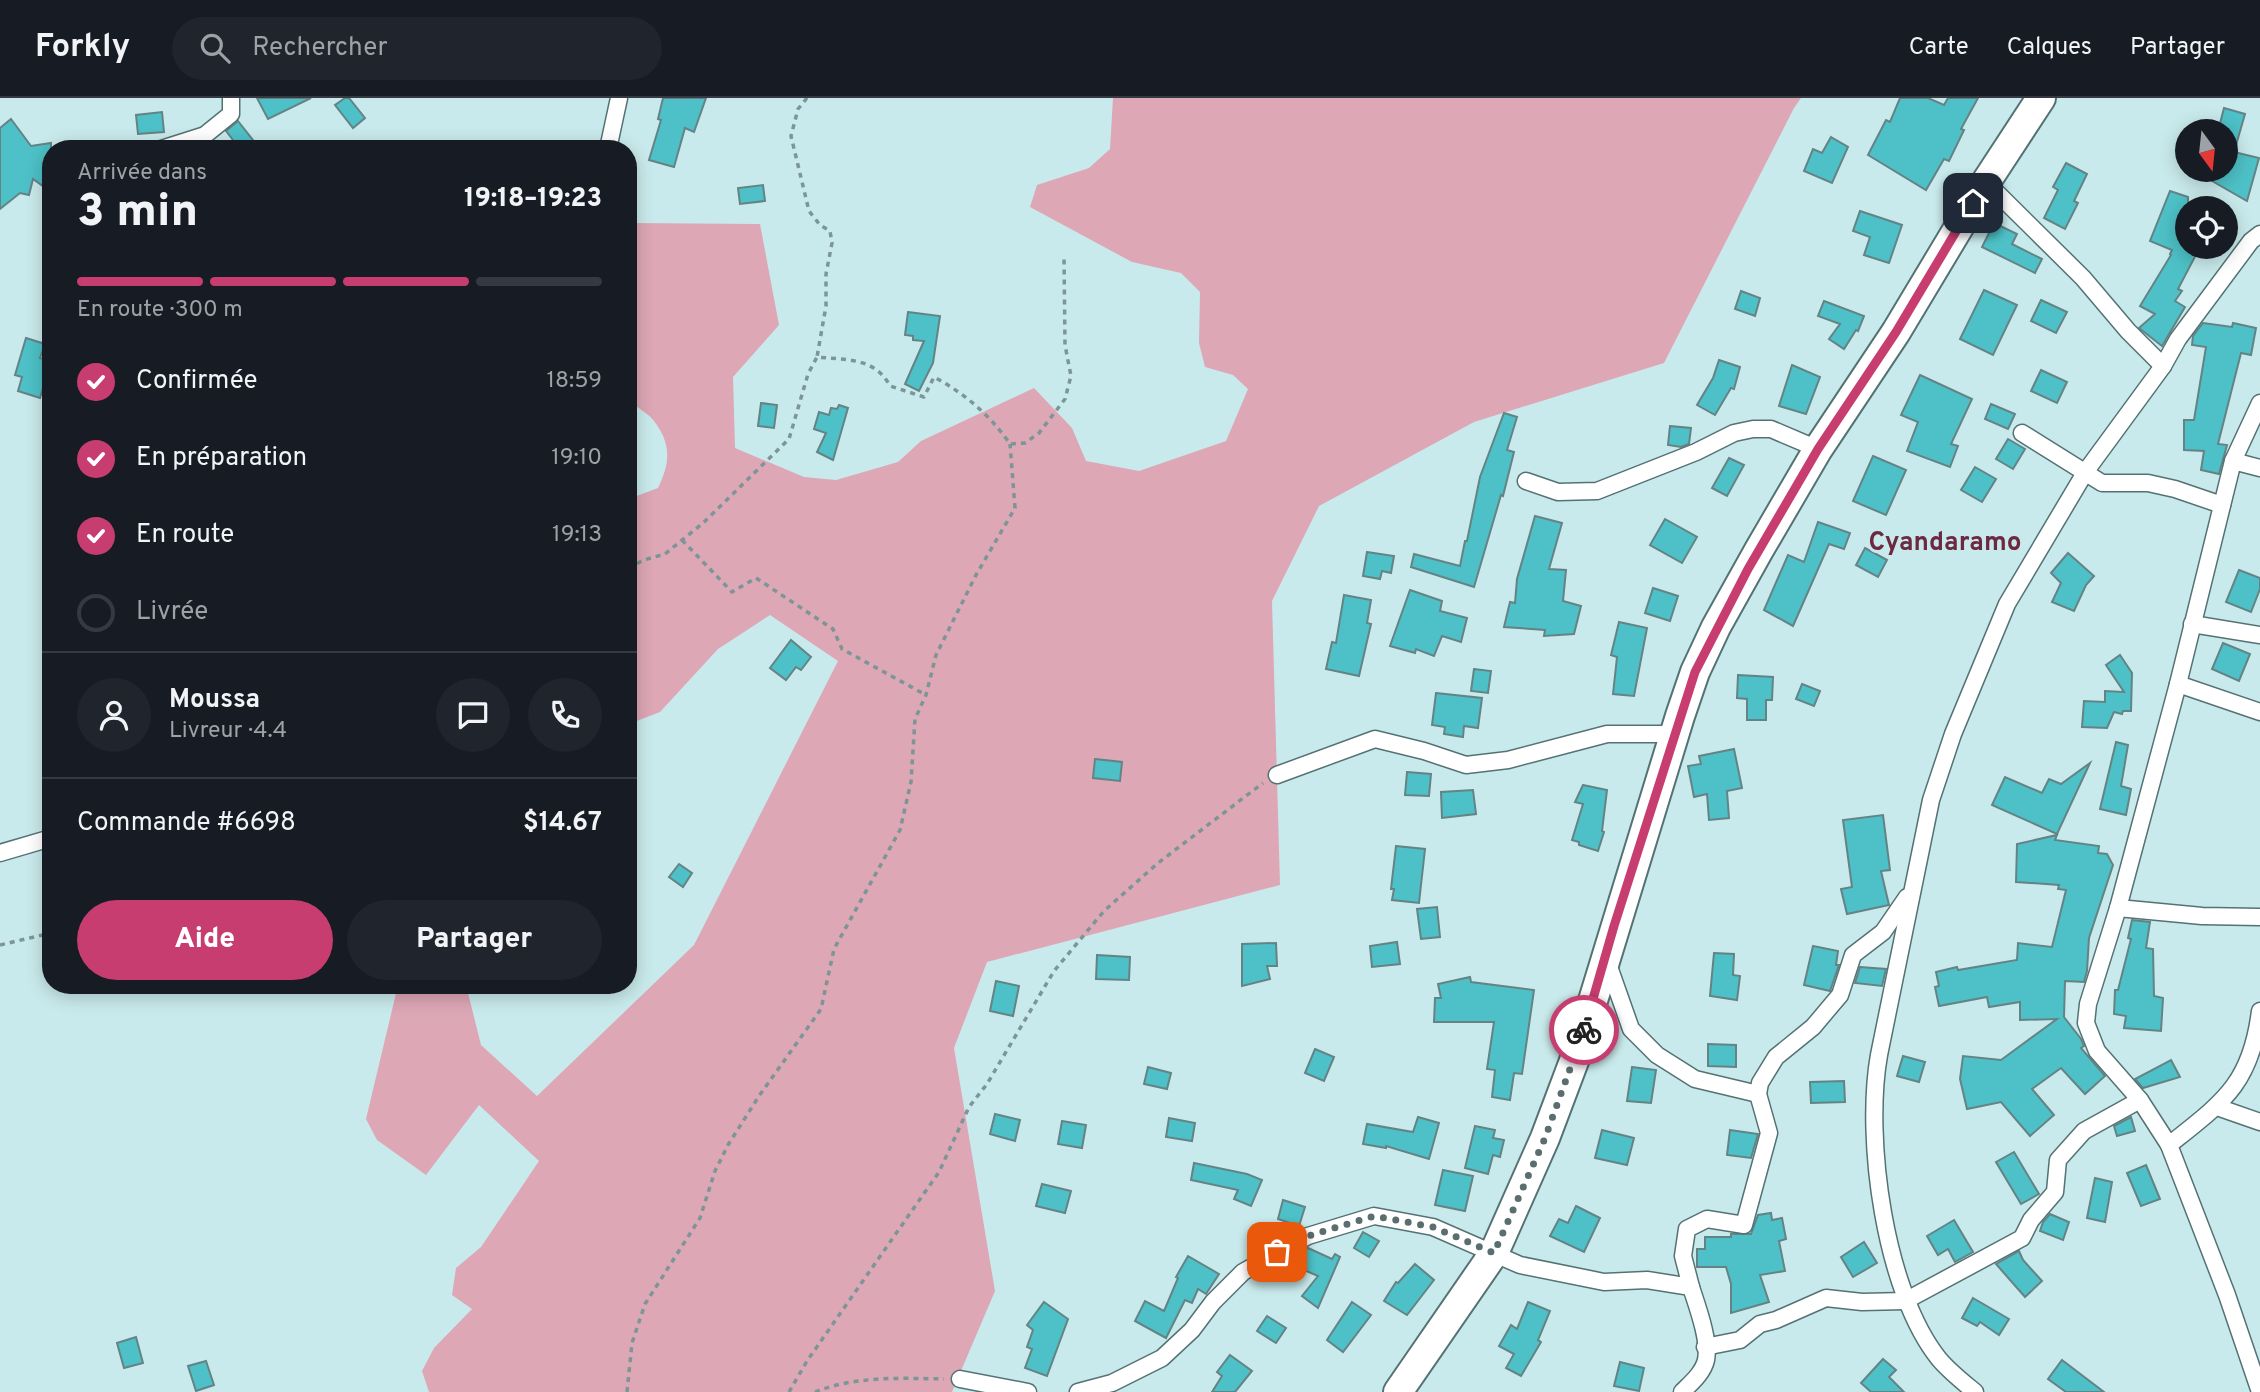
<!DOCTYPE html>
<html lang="fr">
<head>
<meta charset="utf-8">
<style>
  body { margin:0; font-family:Overpass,sans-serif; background:#20242c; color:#f1f3f6; height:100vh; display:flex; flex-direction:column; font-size:26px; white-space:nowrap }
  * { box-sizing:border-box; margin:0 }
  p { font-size:23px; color:#9ea1a6 }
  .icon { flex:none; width:38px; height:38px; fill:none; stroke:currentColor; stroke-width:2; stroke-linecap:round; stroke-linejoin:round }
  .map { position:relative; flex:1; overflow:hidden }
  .sheet { position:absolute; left:42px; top:42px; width:595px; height:854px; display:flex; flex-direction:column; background:#171b24; border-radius:28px; box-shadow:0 4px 18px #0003 }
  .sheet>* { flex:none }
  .needle { width:46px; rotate:165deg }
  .fabs { position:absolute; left:2175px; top:21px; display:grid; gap:14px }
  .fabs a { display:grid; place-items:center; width:63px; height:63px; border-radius:50%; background:#171b24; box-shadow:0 4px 18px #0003; font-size:35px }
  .pin { position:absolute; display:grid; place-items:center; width:60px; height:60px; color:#fff; margin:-30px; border-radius:14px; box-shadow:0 4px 10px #0006 }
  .courier { position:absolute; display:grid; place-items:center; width:70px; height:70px; margin:-35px; border:5px solid #c83d70; border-radius:50%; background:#fff; color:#222; box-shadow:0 2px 9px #0007 }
  .overview em { font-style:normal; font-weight:800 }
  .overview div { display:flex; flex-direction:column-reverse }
  .overview { display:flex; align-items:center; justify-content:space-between; height:119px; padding:0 35px }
  h1 { font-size:46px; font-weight:800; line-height:52px }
  .bar { display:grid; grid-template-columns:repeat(4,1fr); gap:10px 7px; align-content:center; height:84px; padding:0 35px }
  .bar i { height:9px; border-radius:5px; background:#363941 }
  .bar .active { background:#c83d70 }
  .bar p { grid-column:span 4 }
  .line { display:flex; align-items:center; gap:18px; padding:0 35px; border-top:2px solid #363941 }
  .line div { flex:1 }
  .round { display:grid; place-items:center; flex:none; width:74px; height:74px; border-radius:37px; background:#20242c }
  ol { padding:0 35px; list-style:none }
  li { display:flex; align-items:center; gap:21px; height:77px }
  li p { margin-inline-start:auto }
  li .icon { padding:7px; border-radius:50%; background:#c83d70; color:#fff; stroke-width:4 }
  li:last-child { color:#9ea1a6 }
  li i { width:38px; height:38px; border:4px solid #363941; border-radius:50% }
  .cta { display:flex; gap:14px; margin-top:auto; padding:14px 35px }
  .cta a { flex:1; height:80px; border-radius:42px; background:#c83d70; color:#fff; font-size:28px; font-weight:800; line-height:80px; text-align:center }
  .cta a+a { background:#20242c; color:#f1f3f6 }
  header { display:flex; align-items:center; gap:42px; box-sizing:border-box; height:98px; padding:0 35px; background:#171b24; border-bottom:2px solid #363941 }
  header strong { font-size:33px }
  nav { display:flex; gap:38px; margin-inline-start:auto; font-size:24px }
  .search { width:490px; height:63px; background:#20242c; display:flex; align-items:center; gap:18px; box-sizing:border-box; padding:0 24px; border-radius:38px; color:#9ea1a6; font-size:26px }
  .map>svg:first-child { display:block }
  .green { fill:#dda7b5 }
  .building { fill:#4dc1c7; stroke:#648385; stroke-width:2 }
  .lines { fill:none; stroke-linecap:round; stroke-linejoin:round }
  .minor-casing { stroke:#547273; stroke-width:19 }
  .trunk-casing { stroke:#547273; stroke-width:32 }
  .path { stroke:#7c9596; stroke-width:3.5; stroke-dasharray:5 5; stroke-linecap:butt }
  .minor { stroke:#fff; stroke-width:16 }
  .trunk { stroke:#fff; stroke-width:28 }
  .done { stroke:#5a6e6f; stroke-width:7; stroke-dasharray:0 12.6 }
  .route { stroke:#c83d70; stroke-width:9 }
  .labels { text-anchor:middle; stroke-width:6; stroke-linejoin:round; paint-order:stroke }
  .quarter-label { font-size:26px; font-weight:bold; fill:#6d2940; stroke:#c9eaec }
</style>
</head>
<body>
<header>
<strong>Forkly</strong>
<div class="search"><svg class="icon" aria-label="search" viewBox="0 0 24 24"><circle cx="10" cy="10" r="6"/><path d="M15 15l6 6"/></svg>Rechercher</div>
<nav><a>Carte</a><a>Calques</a><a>Partager</a></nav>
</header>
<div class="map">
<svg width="2260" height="1294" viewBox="0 0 2260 1294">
  <rect width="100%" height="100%" fill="#c9eaec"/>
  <!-- green -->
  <path class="green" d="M1113,0H1801L1794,10L1664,265L1474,324L1319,408L1272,503L1280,787L987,864L954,950L995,1193L952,1294H429L422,1273L434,1250L472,1211L452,1197L456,1170L481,1149L539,1063L479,1007L426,1077L377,1042L366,1021L398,887H466L481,947L537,998L694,847L838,563L770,517L718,551L660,614L629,626L628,398L634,399L658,390C670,365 672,347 654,323C648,315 636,309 628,302V125L760,126L779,227L733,279L735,350L804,379L836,382L898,364L921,343L1034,290L1072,330L1086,363L1139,373L1226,343L1248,291L1233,277L1205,269L1199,245L1200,194L1181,175L1132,164L1030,109L1037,87L1089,70L1110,51Z"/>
  <!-- building -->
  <g class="building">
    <path d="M257,0H311L268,21Z"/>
    <path d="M345,0H349L365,20L353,30L335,7Z"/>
    <path d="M663,0H706L694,34L685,30L674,69L649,62L661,22L658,21Z"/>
    <path d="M1900,0H1928L1944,7L1948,0H1978L1961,31L1964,32L1949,63L1944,61L1926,92L1868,57L1886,22L1890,24Z"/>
    <path d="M2224,10L2245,16L2234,54L2259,60L2247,103L2193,72H2226V33H2218Z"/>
    <path d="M162,14L164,34L138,36L136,17Z"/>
    <path d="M11,21L31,48L51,45V94L33,81L29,97L20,95L0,111V30Z"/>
    <path d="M238,23L260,51H240L226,33Z"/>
    <path d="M1831,39L1848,49L1832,85L1804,73L1813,51L1822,55Z"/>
    <path d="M2066,65L2087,76L2074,103L2078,105L2065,131L2044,120L2058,92L2053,89Z"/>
    <path d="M763,87L765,103L740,106L738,90Z"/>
    <path d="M2170,93L2188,99V149H2200L2178,191L2182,193L2175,203L2185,209L2162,248L2139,230L2155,216L2140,208L2171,157L2170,156L2172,152L2150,143Z"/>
    <path d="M1860,113L1902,127L1889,165L1864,157L1870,139L1853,133Z"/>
    <path d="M1994,125L2017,136L2012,146L2042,161L2035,175L1982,149Z"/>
    <path d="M1984,192L2017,207L1993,257L1960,241Z"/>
    <path d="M1741,193L1760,200L1755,218L1735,211Z"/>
    <path d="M2041,202L2067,214L2056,235L2031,223Z"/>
    <path d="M1824,203L1864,218L1858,233L1856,232L1844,251L1829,241L1840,226L1818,218Z"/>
    <path d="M908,214L940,218L933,265L919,293L905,286L924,243L913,242V238L905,237Z"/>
    <path d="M2203,225L2232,229L2233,225L2256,230L2251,257L2241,255L2218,346L2227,347L2219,376L2201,372L2204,353L2184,352V322H2194L2206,249L2192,247L2193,238Z"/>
    <path d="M26,240L45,246L40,260L51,263L40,300L18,293L22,279L15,277Z"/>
    <path d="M1719,262L1740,269L1734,291L1731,290L1715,317L1697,307L1713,280Z"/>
    <path d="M1792,267L1820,279L1806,316L1779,308Z"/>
    <path d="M2041,272L2067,284L2057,305L2031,293Z"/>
    <path d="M1920,277L1972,301L1951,346L1958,348L1950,369L1907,353L1918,324L1901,317Z"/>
    <path d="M761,305L777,307L774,330L758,328Z"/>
    <path d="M1991,306L2015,316L2008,331L1985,321Z"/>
    <path d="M839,307L848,310L833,362L817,354L826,335L814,331L819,314L829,317L831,310L837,311Z"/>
    <path d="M1504,315L1517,319L1507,352L1514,354L1503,398L1501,397L1474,489L1411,469L1414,456L1460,468L1465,443H1467L1480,379Z"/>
    <path d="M1670,328L1691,330L1689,346L1681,349L1668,347Z"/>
    <path d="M2008,341L2025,351L2013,371L1996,361Z"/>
    <path d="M1873,358L1906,372L1886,417L1853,403Z"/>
    <path d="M1729,360L1744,367L1727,398L1712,390Z"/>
    <path d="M1975,369L1996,381L1982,404L1961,392Z"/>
    <path d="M1535,418L1562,425L1549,471L1566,472L1563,503L1581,508L1574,536L1544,538L1545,532L1504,529L1510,504L1515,505L1517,481Z"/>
    <path d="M1665,421L1697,439L1682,465L1650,447Z"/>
    <path d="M1818,424L1850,435L1844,451L1829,446L1793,528L1764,512L1788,457L1804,464Z"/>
    <path d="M1865,450L1887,462L1878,479L1856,467Z"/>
    <path d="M1367,454L1394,458L1391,475L1382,473L1380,481L1363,478Z"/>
    <path d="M2068,455L2094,478L2086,487L2074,513L2052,504L2061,485L2051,475Z"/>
    <path d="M2239,472L2260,480V491L2251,514L2226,504Z"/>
    <path d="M1653,490L1678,498L1670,523L1645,515Z"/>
    <path d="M1410,492L1442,503L1440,513L1467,520L1461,544L1442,538L1434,558L1416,551L1415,555L1390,548Z"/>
    <path d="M1344,497L1371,502L1367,525L1371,526L1359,578L1326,571L1332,544L1336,545Z"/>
    <path d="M1619,524L1647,530L1634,598L1613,596L1617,559L1611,557Z"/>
    <path d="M791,542L811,559L801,572L796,569L786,582L770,570Z"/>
    <path d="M2223,545L2250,556L2239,583L2212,571Z"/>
    <path d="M2120,557L2132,575L2131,613H2123L2122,616L2114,614L2107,630L2082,629L2084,603L2105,604V593L2124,594L2106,567Z"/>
    <path d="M1474,571L1491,573L1488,595L1471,593Z"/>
    <path d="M1738,577L1773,579L1772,602H1766V622H1747V601L1737,600Z"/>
    <path d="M1802,586L1820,593L1814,608L1796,601Z"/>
    <path d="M1436,595L1482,600L1478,630L1464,628L1463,639L1444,636L1445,629L1432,627Z"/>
    <path d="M2116,644L2128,647L2121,688L2131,691L2126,717L2100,711Z"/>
    <path d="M1734,651L1742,690L1727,693L1729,720L1709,722L1707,696L1694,699L1688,668L1701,666L1699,658Z"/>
    <path d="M1095,661L1122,664L1120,683L1093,680Z"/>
    <path d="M2090,665L2057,736L1992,707L2005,679L2042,695L2049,681L2061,686Z"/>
    <path d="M1407,674L1431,676L1429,698L1405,697Z"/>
    <path d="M1583,687L1607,692L1602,733L1604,734L1598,753L1579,747V744L1572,742L1583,706L1575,704Z"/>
    <path d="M1473,692L1476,716L1442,720L1441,694Z"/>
    <path d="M1883,717L1890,772L1881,773L1889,807L1847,816L1841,791L1852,789L1843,722Z"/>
    <path d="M2057,737L2055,742L2099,748L2098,755L2107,756L2113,767L2089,840L2087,873L2084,884L2065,883L2064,919L2081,941L2084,948L2081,950L2105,978L2085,996L2061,970L2032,991L2054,1017L2030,1038L2001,1004L1967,1011L1960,981L1963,958L2001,962L2057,921L2020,922V904L1989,909L1987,899L1939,908L1935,889L1939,888L1936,874L1957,869L1958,872L2017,862L2018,845L2052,849L2066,792L2058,791L2059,787L2016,784L2017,746Z"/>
    <path d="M1396,748L1425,751L1419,805L1392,802L1394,791H1391Z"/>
    <path d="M679,766L692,775L683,789L669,779Z"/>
    <path d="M1437,809L1440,839L1421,841L1417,811Z"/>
    <path d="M2132,822L2150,824L2146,850L2153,851L2154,898L2163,900L2161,933L2124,930L2126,918L2114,916L2115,892H2118L2131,841L2128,840Z"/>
    <path d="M1397,844L1400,866L1372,869L1370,848Z"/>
    <path d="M1276,845L1277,868H1267L1270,881L1242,888V846Z"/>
    <path d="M1813,848L1838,853L1836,867H1839L1830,893L1804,887Z"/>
    <path d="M1714,855L1734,856L1733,877L1740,878L1737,902L1710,898Z"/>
    <path d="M1097,857L1130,859L1129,882L1096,881Z"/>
    <path d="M1860,869L1886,871L1882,888L1855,885Z"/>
    <path d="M1470,879L1471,884L1534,892L1522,976L1514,975L1510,1002L1492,999L1495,972L1487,971L1494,924H1434L1435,900H1441L1438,886Z"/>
    <path d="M996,883L1019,888L1013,918L990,913Z"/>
    <path d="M1708,946L1736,947V969L1708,968Z"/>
    <path d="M1315,951L1334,959L1324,983L1305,975Z"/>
    <path d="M1903,958L1925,964L1919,984L1897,978Z"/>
    <path d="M2171,962L2180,979L2143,990L2135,981Z"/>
    <path d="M1148,969L1171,975L1167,991L1144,986Z"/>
    <path d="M1632,969L1656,972L1651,1005L1627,1003Z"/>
    <path d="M1844,983L1845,1004L1811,1005L1810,984Z"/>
    <path d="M995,1016L1020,1022L1015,1043L990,1036Z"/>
    <path d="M1418,1019L1439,1025L1429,1061L1386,1048V1050L1363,1046L1367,1026L1413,1034Z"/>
    <path d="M2131,1019L2135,1033L2117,1038L2114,1028Z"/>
    <path d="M1169,1020L1195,1025L1192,1043L1166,1039Z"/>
    <path d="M1062,1023L1086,1027L1082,1050L1058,1046Z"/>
    <path d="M1475,1028L1495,1032L1493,1040L1504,1042L1500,1059L1493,1057L1488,1076L1465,1070Z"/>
    <path d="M1602,1032L1634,1040L1627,1067L1595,1060Z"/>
    <path d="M1730,1032L1758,1036L1751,1060L1727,1057Z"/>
    <path d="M2014,1054L2039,1096L2021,1106L1996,1064Z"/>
    <path d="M1194,1065L1247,1076L1262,1082L1251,1108L1234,1101L1238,1092L1191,1082Z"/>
    <path d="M2146,1067L2160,1101L2141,1108L2127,1075Z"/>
    <path d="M1443,1072L1473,1078L1465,1113L1435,1107Z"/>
    <path d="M2095,1080L2112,1084L2105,1124L2087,1120Z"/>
    <path d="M1042,1086L1071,1093L1065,1115L1036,1108Z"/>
    <path d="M1283,1102L1305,1109L1299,1128L1278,1121Z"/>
    <path d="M1576,1108L1600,1120L1584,1154L1550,1138L1559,1121L1568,1125Z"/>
    <path d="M1771,1115L1772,1122L1782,1120L1786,1141L1779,1143L1785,1173L1760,1177L1769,1204L1731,1215V1186L1726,1169H1697V1151H1705V1139H1731V1136H1751L1758,1117Z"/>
    <path d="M2050,1116L2069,1124L2063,1142L2040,1133L2043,1124Z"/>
    <path d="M1954,1122L1973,1154L1955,1164L1948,1151L1938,1157L1927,1138Z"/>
    <path d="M1363,1134L1379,1143L1369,1159L1354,1150Z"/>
    <path d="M1864,1144L1877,1165L1853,1179L1841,1159Z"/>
    <path d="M1308,1150L1332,1161L1335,1156L1340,1159L1318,1210L1302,1198L1318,1178L1297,1169L1305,1152Z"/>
    <path d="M2019,1153L2023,1162L2042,1183L2025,1199L1996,1166Z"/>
    <path d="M1188,1158L1219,1176L1206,1196L1198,1191L1192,1205L1185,1202L1166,1240L1135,1223L1145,1203L1164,1213L1178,1180L1176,1179Z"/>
    <path d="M1415,1166L1434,1182L1407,1217L1384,1203L1396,1184L1398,1185Z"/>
    <path d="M1973,1200L2009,1221L1999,1237L1980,1224L1977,1228L1962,1220Z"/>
    <path d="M1044,1204L1068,1221L1047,1278L1025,1270L1032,1251L1027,1249L1033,1232L1027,1227Z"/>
    <path d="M1352,1204L1371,1217L1343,1254L1327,1242Z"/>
    <path d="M1528,1204L1550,1213L1538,1242L1541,1244L1521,1278L1506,1270L1514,1256L1499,1248L1511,1227L1517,1231Z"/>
    <path d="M1267,1218L1286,1230L1276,1245L1257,1233Z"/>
    <path d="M136,1239L143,1265L124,1270L117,1245Z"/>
    <path d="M1230,1257L1252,1273L1235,1294H1212L1222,1278L1217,1274Z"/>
    <path d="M1883,1261L1896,1272L1889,1279L1904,1294H1871L1861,1285Z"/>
    <path d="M2062,1262L2104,1294H2066L2048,1281Z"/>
    <path d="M206,1263L214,1287L196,1293L188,1268Z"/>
    <path d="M1620,1264L1644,1270L1639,1293L1614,1288Z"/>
  </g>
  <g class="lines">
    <defs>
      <g id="minor">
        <path d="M161,51L205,37L231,16V0"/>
        <path d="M608,51L619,0"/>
        <path d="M1986,84L2083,180L2128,233L2163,268"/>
        <path d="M2260,305L2233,363L2178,586L2118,810L2088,906L2086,925L2097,953L2140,1002L2169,1047L2227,1197L2260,1294"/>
        <path d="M2022,335L2102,385H2148L2175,391L2222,407"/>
        <path d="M2233,363L2260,370"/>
        <path d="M1526,383L1558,394L1597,393L1696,354L1734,335L1753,331H1771L1818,351"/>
        <path d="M2192,526L2260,537"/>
        <path d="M2178,586L2260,614"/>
        <path d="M1277,677L1375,641L1424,653L1466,667L1508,662L1607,636H1674"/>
        <path d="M0,755L51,740"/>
        <path d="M2118,810L2202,818L2260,819"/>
        <path d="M1607,863L1631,931L1657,957L1695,981L1758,996"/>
        <path d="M2217,1009L2260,1024"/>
        <path d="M2169,1047C2223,1004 2251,986 2260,913"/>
        <path d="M1691,1189L1683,1158L1687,1131L1707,1121L1744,1127L1769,1035L1758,996L1760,985L1776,959L1813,929L1840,897L1853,857L1883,834L1907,799"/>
        <path d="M1705,1249L1740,1242L1760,1226L1776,1222L1826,1200L1862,1204L1905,1203L2022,1140L2031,1122L2055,1094L2058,1062L2084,1033L2140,1002"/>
        <path d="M960,1281L1028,1294"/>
        <path d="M1078,1294L1112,1285L1162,1260L1192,1232L1213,1204L1243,1174L1308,1138L1374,1118L1433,1129L1520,1167L1604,1184L1647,1182L1691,1189C1697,1208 1710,1242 1706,1262C1703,1275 1691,1285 1682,1294"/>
        <path d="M1975,1294C1963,1284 1949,1273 1939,1261C1885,1194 1864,1041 1879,957L1931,702L1953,636L2007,506L2086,373L2163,268L2178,241L2251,143L2260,136"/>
      </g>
      <path id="trunk" d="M1398,1294L1494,1155L1545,1040L1577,955L1680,618L1695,574L1716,529L1759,452L1818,351L1896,234L1986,84L2041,0"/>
    </defs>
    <!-- minor casing -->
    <use href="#minor" class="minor-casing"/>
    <!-- trunk casing -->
    <use href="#trunk" class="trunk-casing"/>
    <!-- path -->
    <g class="path">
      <path d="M807,0L798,11L791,38L809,113L820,127L830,133L832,145L826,176V208L817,259"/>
      <path d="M682,442L732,494L756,480L833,531L842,551L926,597"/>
      <path d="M628,470L644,462L665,456L703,425L789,341L808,276L817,259C845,262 875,259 890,288L924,299L934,279C964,295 990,317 1010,346L1025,345L1039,335L1065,301L1071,278L1065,247L1064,158"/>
      <path d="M0,847L51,835"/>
      <path d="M627,1294L632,1245L645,1206L700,1120L715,1073L728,1047L759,998L821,911L834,851L900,732L911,684L915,621L926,597L936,557L976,477L1015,410L1010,346"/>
      <path d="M789,1294L807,1263L939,1074L969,1009L987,986L1054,873L1104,813L1158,765L1263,685"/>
      <path d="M815,1294C855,1278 900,1280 944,1281"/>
    </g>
    <!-- minor -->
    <use href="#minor" class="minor"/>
    <!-- trunk -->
    <use href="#trunk" class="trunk"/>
  </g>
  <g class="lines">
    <!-- done -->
    <path class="done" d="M1277,1154L1308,1138L1374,1118L1433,1129L1494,1155L1545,1040L1584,932"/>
    <!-- route -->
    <path class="route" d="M1584,932L1614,828L1695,574L1748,471L1818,351L1896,234L1973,105"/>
  </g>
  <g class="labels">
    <!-- quarter labels -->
    <g class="quarter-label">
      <text x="1945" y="452">Cyandaramo</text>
    </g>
  </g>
</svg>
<div class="fabs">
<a><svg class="needle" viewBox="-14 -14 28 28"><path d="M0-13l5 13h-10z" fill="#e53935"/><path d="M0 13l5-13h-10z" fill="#9ea1a6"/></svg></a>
<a><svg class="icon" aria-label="locate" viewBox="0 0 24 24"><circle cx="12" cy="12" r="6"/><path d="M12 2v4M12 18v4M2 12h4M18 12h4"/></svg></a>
</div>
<div class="pin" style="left:1277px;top:1154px;background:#ea580c"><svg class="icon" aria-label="bag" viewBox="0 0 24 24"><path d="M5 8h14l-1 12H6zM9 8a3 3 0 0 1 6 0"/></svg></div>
<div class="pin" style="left:1973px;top:105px;background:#1f2937"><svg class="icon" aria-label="home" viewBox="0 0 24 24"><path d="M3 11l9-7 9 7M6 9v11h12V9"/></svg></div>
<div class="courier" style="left:1584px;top:932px"><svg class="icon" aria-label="bike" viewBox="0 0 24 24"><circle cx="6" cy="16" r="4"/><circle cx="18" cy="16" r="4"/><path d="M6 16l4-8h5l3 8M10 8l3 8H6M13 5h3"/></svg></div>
<section class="sheet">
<div class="overview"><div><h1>3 min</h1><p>Arrivée dans</p></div><em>19:18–19:23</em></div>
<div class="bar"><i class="active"></i><i class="active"></i><i class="active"></i><i></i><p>En route · 300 m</p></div>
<ol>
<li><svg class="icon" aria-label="check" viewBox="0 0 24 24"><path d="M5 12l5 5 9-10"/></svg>Confirmée<p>18:59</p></li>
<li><svg class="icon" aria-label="check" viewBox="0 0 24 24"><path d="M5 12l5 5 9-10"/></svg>En préparation<p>19:10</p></li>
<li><svg class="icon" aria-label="check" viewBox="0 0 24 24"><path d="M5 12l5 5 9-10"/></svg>En route<p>19:13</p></li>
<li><i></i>Livrée</li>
</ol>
<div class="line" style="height:126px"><a class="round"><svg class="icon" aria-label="person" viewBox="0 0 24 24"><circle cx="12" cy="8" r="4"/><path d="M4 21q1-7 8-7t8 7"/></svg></a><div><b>Moussa</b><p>Livreur · 4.4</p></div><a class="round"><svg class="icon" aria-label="chat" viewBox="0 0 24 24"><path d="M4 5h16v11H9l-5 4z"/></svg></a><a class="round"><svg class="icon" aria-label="phone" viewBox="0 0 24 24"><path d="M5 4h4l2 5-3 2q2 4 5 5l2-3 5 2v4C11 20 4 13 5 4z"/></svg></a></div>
<div class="line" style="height:91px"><div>Commande #6698</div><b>$14.67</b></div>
<div class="cta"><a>Aide</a><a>Partager</a></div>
</section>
</div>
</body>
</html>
